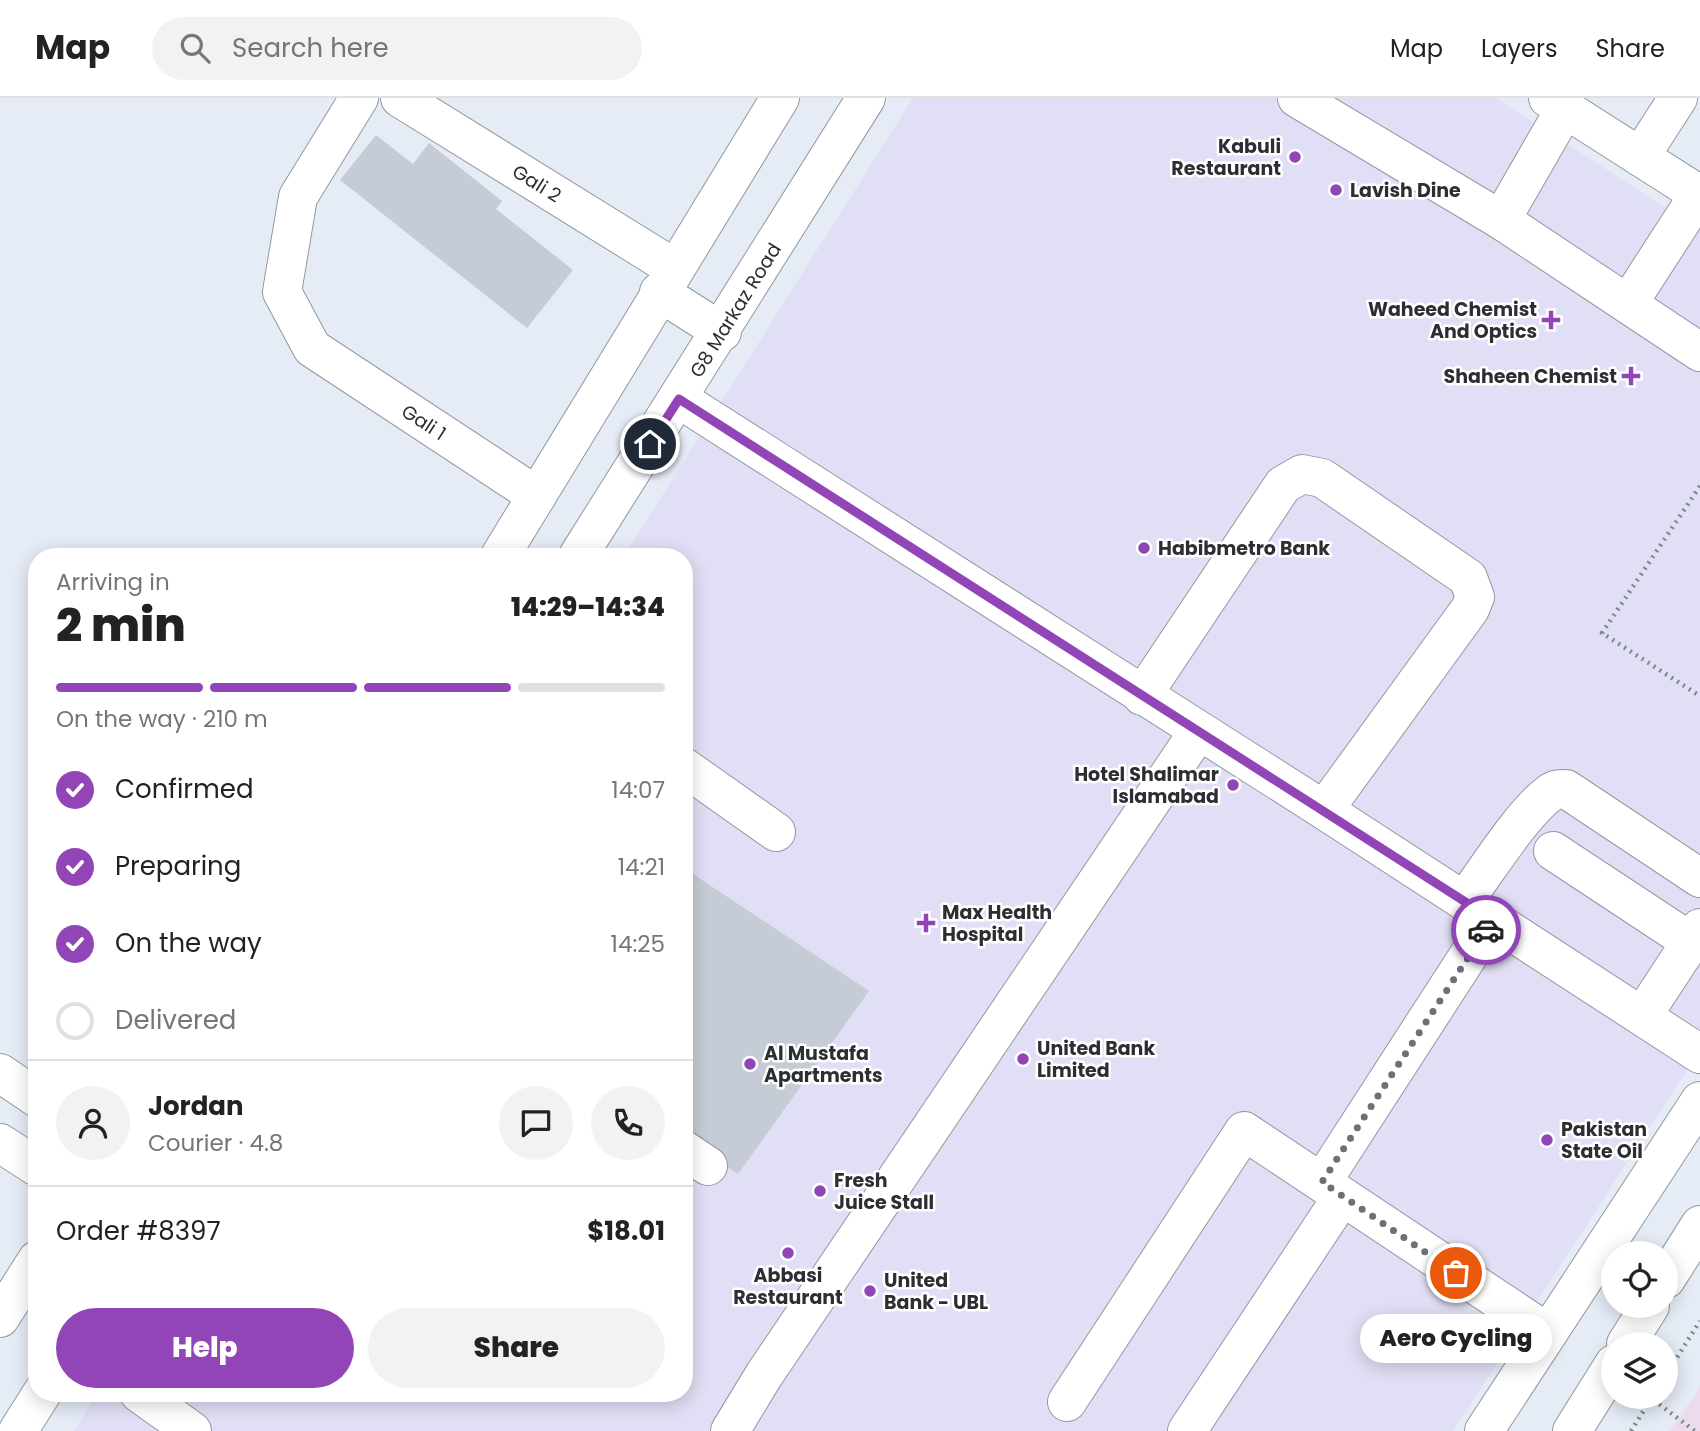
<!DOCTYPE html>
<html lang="en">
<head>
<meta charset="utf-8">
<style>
  body { margin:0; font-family:Poppins,sans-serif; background:#f2f2f2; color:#222; height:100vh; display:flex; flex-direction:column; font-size:26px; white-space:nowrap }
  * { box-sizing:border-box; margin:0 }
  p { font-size:23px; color:#767676 }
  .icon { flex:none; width:38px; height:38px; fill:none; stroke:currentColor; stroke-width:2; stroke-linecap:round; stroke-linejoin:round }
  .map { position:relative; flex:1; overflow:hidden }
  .panel { position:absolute; left:28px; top:450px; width:665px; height:854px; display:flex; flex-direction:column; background:#fff; border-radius:28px; box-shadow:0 4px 18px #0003 }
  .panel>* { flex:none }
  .fabs { position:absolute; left:1601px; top:1143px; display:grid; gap:14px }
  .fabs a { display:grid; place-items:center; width:77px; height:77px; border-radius:50%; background:#fff; box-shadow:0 4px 18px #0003; font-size:35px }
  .pin { position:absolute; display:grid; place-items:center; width:60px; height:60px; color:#fff; margin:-30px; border:4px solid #fff; border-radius:50%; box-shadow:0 2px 7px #0007 }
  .courier { position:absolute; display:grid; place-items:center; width:70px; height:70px; margin:-35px; border:5px solid #9245b6; border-radius:50%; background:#fff; color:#222; box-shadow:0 2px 9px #0007 }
  .bubble { position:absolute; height:49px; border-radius:24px; background:#fff; box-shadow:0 4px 18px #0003; font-size:23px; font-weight:800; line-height:49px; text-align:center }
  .headline em { font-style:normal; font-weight:800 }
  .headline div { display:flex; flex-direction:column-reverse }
  .headline { display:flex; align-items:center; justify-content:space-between; height:119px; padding:0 28px }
  h1 { font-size:46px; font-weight:800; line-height:52px }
  .bar { display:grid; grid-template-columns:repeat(4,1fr); gap:10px 7px; align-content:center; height:84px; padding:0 28px }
  .bar i { height:9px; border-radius:5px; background:#e0e0e0 }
  .bar .active { background:#9245b6 }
  .bar p { grid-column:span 4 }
  .line { display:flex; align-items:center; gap:18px; padding:0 28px; border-top:2px solid #e0e0e0 }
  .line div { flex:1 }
  .round { display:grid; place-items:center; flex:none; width:74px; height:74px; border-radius:37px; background:#f2f2f2 }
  ol { padding:0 28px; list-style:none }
  li { display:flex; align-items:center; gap:21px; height:77px }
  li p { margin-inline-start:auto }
  li .icon { padding:7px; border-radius:50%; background:#9245b6; color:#fff; stroke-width:4 }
  li:last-child { color:#767676 }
  li i { width:38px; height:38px; border:4px solid #e0e0e0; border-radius:50% }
  .primary-button { display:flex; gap:14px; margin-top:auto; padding:14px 28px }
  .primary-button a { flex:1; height:80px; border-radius:42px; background:#9245b6; color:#fff; font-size:28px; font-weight:800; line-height:80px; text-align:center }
  .primary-button a+a { background:#f2f2f2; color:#222 }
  header { display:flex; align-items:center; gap:42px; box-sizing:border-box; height:98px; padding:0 35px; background:#fff; border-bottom:2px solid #e0e0e0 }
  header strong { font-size:33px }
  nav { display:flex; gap:38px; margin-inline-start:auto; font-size:24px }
  .search { width:490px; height:63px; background:#f2f2f2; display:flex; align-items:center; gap:18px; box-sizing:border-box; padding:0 24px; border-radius:38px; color:#767676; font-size:26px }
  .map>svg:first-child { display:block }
  .commercial { fill:#e1dff5 }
  .medical { fill:#ecdcee }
  .building { fill:#c5ccd5 }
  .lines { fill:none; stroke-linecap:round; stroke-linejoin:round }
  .minor-casing { stroke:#9298a1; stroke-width:40 }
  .path { stroke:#81868c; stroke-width:4.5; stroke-dasharray:2 5; stroke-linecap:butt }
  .minor { stroke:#fff; stroke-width:38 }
  .done { stroke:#6d7177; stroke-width:7; stroke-dasharray:0 12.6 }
  .route { stroke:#9245b6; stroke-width:9 }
  .poi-dot { fill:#9245b6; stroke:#fff; stroke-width:2.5 }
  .labels { text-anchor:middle; stroke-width:5; stroke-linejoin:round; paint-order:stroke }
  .poi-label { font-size:19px; font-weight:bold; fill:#2c2f32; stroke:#fff; text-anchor:start }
  .street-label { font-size:19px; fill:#2c2f32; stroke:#fff }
</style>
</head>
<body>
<header>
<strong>Map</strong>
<div class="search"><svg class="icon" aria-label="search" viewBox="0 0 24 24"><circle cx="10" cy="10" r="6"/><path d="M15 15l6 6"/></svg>Search here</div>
<nav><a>Map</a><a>Layers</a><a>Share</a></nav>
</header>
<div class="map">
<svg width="1700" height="1333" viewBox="0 0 1700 1333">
  <rect width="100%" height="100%" fill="#e5ecf6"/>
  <!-- commercial -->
  <path class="commercial" d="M913,0H1496L1700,132V952L1453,1333H74L98,1295H684V458H624Z"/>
  <!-- medical -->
  <path class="medical" d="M1700,1289V1333H1670Z"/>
  <!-- building -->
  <g class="building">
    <path d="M376,37L413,66L429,45L502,103L496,111L573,172L527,230L340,82Z"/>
    <path d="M684,770L869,893L738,1076L684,1040Z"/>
  </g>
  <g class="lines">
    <defs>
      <g id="minor">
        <path d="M359,0L298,99L282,194L312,250L537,398"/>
        <path d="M400,0L674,170"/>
        <path d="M1297,0L1501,122L1700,254"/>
        <path d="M1548,0L1700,97"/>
        <path d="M1640,59L1678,0"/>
        <path d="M1501,122L1565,11"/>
        <path d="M659,194L722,234"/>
        <path d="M1628,206L1699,96"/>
        <path d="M679,301L1324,712L1700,956"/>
        <path d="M500,458L780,0"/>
        <path d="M578,458L866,0"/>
        <path d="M1142,598L1283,387L1302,376L1322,380L1468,480L1475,499L1470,511L1324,712"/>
        <path d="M684,669L776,734"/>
        <path d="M1553,753L1691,844"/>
        <path d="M1464,803C1486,774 1522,715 1550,695C1555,691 1560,691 1566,691L1700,780"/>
        <path d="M1643,917L1700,830"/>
        <path d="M0,975L37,1000"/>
        <path d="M0,1045L37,1069"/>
        <path d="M684,1052L708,1068"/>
        <path d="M1322,1084L1492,821"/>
        <path d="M1666,1181L1700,1127"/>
        <path d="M0,1220L37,1162"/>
        <path d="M1626,1246L1650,1208"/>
        <path d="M139,1295L192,1333"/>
        <path d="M1067,1304L1244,1033L1548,1235"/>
        <path d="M18,1333L42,1295"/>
        <path d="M730,1333L764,1277L1198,634"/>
        <path d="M1187,1333L1342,1099"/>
        <path d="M1484,1333L1700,1003"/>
        <path d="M1572,1333L1614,1266"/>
      </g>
    </defs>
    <!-- minor casing -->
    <use href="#minor" class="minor-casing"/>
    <!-- path -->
    <g class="path">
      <path d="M1700,388L1602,535L1700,598"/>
      <path d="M1666,1277L1700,1223"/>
      <path d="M1648,1298L1695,1333"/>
      <path d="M1631,1333L1651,1301"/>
    </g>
    <!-- minor -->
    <use href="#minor" class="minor"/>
  </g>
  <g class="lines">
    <!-- done -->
    <path class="done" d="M1456,1175L1322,1084L1486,832"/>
    <!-- route -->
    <path class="route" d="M650,346L679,301L1492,821L1486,832"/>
  </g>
  <!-- markers -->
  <g class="poi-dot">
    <circle cx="1295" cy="59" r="7"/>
    <circle cx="1336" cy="92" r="7"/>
    <path d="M1547.5 211.5h7v7h7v7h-7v7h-7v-7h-7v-7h7z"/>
    <path d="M1627.5 267.5h7v7h7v7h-7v7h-7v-7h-7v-7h7z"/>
    <circle cx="1144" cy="450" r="7"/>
    <circle cx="1233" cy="687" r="7"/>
    <path d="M922.5 814.5h7v7h7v7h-7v7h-7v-7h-7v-7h7z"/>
    <circle cx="1023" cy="961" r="7"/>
    <circle cx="750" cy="966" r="7"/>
    <circle cx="1547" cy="1042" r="7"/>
    <circle cx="820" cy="1093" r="7"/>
    <circle cx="788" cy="1155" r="7"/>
    <circle cx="870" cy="1193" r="7"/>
  </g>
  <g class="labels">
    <!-- poi labels -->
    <g class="poi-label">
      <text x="1281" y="55" text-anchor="end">Kabuli<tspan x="1281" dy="22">Restaurant</tspan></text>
      <text x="1350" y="99">Lavish Dine</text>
      <text x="1537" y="218" text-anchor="end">Waheed Chemist<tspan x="1537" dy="22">And Optics</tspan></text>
      <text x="1617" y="285" text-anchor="end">Shaheen Chemist</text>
      <text x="1158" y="457">Habibmetro Bank</text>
      <text x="1219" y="683" text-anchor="end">Hotel Shalimar<tspan x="1219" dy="22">Islamabad</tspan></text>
      <text x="942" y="821">Max Health<tspan x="942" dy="22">Hospital</tspan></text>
      <text x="1037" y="957">United Bank<tspan x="1037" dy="22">Limited</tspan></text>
      <text x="764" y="962">Al Mustafa<tspan x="764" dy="22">Apartments</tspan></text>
      <text x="1561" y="1038">Pakistan<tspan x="1561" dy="22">State Oil</tspan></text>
      <text x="834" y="1089">Fresh<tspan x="834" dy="22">Juice Stall</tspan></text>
      <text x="788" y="1184" text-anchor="middle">Abbasi<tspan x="788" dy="22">Restaurant</tspan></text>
      <text x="884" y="1189">United<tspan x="884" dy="22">Bank - UBL</tspan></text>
    </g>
    <!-- street labels -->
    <g class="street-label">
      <text transform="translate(537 85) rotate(32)" y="7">Gali 2</text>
      <text transform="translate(735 212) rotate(-58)" y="7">G8 Markaz Road</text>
      <text transform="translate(424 324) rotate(33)" y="7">Gali 1</text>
    </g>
  </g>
</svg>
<div class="fabs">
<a><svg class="icon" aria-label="locate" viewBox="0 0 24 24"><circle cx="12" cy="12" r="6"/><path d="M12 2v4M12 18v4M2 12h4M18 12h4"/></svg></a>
<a><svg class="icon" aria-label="layers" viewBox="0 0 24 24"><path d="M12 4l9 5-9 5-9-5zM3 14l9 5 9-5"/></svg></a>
</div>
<div class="pin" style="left:1456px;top:1175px;background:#ea580c"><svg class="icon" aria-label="bag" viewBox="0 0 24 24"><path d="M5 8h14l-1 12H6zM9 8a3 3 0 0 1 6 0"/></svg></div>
<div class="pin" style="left:650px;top:346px;background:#1f2937"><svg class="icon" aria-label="home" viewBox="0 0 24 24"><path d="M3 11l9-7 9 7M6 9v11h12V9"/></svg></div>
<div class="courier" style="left:1486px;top:832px"><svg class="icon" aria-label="car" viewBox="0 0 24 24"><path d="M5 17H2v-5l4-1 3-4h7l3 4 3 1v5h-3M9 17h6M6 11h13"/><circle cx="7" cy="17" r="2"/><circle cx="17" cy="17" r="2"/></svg></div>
<div class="bubble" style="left:1360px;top:1216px;width:192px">Aero Cycling</div>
<section class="panel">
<div class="headline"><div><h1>2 min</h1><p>Arriving in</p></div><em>14:29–14:34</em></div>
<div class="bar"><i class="active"></i><i class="active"></i><i class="active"></i><i></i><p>On the way · 210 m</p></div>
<ol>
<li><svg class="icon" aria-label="check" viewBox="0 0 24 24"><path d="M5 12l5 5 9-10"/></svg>Confirmed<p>14:07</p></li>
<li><svg class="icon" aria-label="check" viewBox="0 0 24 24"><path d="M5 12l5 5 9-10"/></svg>Preparing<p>14:21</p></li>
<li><svg class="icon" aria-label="check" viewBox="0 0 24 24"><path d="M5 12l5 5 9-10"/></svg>On the way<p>14:25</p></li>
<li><i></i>Delivered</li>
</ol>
<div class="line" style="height:126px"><a class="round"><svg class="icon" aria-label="person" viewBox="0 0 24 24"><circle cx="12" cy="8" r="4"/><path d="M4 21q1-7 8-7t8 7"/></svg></a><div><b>Jordan</b><p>Courier · 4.8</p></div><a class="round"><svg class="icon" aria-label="chat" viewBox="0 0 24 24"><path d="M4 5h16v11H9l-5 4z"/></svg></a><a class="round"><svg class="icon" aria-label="phone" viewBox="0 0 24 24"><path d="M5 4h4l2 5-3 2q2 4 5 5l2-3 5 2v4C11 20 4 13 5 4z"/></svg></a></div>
<div class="line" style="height:91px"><div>Order #8397</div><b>$18.01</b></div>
<div class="primary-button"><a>Help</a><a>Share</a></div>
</section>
</div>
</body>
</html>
